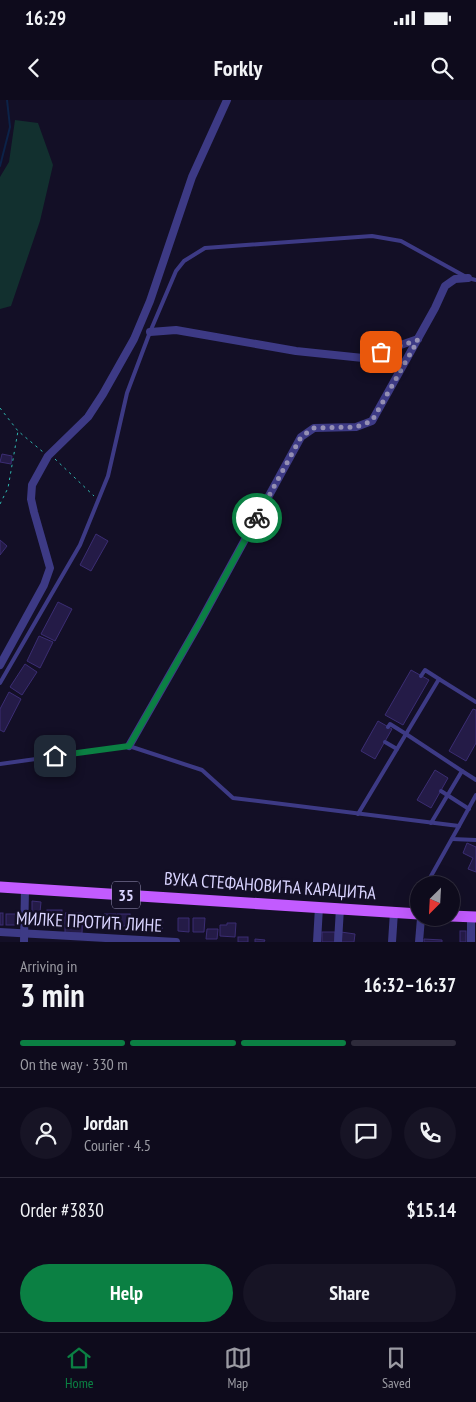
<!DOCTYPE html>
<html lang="en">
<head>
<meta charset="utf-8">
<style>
  body { margin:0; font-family:"PT Sans Narrow",sans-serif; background:#171425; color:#f1f3f6; height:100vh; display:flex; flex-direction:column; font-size:19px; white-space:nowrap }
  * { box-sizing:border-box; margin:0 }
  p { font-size:16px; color:#9b9ba3 }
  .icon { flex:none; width:28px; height:28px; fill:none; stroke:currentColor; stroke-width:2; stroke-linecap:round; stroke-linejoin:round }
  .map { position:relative; height:842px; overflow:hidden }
  .panel { display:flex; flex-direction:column; background:#0e0b1c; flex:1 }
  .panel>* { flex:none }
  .needle { width:32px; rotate:204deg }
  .buttons { position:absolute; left:410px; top:776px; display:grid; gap:10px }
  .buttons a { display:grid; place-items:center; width:50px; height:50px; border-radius:50%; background:#0e0b1c; box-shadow:0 5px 20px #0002,0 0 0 1px #2e2b3b; font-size:25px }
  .pin { position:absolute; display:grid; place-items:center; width:42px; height:42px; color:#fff; margin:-21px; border-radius:10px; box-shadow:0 2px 8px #0006 }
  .courier { position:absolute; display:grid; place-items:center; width:50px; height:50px; margin:-25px; border:4px solid #0b8043; border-radius:50%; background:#fff; color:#222; box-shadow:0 1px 6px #0007 }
  .summary em { font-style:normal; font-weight:700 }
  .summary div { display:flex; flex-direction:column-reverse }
  .summary { display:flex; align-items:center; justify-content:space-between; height:85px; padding:0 20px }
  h1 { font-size:32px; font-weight:700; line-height:38px }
  .bar { display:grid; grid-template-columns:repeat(4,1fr); gap:8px 5px; align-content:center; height:60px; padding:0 20px }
  .bar i { height:6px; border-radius:4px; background:#2e2b3b }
  .bar .on { background:#0b8043 }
  .bar p { grid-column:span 4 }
  .line { display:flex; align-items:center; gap:12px; padding:0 20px; border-top:1px solid #2e2b3b }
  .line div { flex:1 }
  .round { display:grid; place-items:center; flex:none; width:52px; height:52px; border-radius:26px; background:#171425 }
  .primary-button { display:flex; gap:10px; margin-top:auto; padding:10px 20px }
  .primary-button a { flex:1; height:58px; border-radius:30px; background:#0b8043; color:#fff; font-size:20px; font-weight:700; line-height:58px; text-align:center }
  .primary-button a+a { background:#171425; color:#f1f3f6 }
  .status { display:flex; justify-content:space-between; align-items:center; height:35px; padding:0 25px; background:#0e0b1c; direction:ltr }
  .status svg { height:14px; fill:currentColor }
  header { display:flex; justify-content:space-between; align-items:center; height:65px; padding:0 20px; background:#0e0b1c; font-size:22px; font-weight:700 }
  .tab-bar { display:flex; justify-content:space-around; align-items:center; height:70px; border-top:1px solid #2e2b3b; background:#0e0b1c; font-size:14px; color:#9b9ba3 }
  .tab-bar a { display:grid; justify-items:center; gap:2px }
  .tab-bar .on { color:#0b8043 }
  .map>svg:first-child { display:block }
  .green { fill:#12302f }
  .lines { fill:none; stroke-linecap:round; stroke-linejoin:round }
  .stream { stroke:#0c2248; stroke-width:2 }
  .building { fill:#241b47; stroke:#3b2d73 }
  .path { stroke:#2fb8b0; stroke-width:1; stroke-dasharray:2.5 4; stroke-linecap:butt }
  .lane { stroke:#3d3a85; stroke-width:4 }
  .street { stroke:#3d3a85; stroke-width:8 }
  .primary { stroke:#c25bff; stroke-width:11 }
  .done { stroke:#948fb3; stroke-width:5; stroke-dasharray:0 9 }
  .route { stroke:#0b8043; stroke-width:6 }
  .labels { text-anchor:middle; stroke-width:5; stroke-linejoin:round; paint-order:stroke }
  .shield { fill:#130f26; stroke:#9e99be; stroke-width:1 }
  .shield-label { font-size:16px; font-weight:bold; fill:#d9d4ff }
  .street-label { font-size:18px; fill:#d9d4ff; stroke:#130f26 }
</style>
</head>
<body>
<div class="status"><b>16:29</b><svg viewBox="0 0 49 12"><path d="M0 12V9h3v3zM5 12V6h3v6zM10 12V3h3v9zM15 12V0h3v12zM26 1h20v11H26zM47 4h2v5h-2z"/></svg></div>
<header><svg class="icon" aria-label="back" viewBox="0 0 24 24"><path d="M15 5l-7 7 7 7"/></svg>Forkly<svg class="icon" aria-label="search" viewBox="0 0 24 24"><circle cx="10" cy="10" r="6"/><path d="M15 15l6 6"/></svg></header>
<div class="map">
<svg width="476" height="842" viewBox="0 0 476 842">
  <rect width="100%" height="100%" fill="#130f26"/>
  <!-- green -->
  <path class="green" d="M15,20L38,23L53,65L40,121L11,206L0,209V77L9,62Z"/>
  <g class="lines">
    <!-- stream -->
    <path class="stream" d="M0,66L10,27L7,0"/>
  </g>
  <!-- building -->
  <g class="building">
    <path d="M2,354L12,356L11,364L0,362Z"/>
    <path d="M96,434L108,441L91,471L80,465Z"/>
    <path d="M0,440L7,446L0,455Z"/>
    <path d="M58,502L72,509L55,541L41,534Z"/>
    <path d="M39,536L53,542L40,568L27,561Z"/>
    <path d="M25,564L37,572L22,595L10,587Z"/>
    <path d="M411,570L429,580L403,625L385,615Z"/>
    <path d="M9,592L21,599L4,632L0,630V609Z"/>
    <path d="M473,609L476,610V643L466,661L449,651Z"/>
    <path d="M378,621L392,629L375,659L361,651Z"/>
    <path d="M435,670L448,678L431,708L417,700Z"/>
    <path d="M467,743L476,747V772L468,769L473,758L463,753Z"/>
    <path d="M32,801L41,802L40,812H32Z"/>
    <rect x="47" y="810" width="15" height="15"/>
    <rect x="0" y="813" width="3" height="12"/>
    <path d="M32,813H47V825L32,824Z"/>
    <path d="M65,813H83L82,833H65Z"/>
    <rect x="6" y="814" width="12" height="11"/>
    <path d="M104,814H116V826L103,825Z"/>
    <rect x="117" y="814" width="13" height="12"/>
    <path d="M83,815H98V825H82Z"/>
    <path d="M178,818H189V832L178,831Z"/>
    <path d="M193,818H205L204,832H193Z"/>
    <path d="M150,819H163L162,830H148Z"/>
    <path d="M227,823H236L235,837L220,836V825H227Z"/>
    <path d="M207,829H218L217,839H206Z"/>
    <rect x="460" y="831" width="6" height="11"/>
    <rect x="322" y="832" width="13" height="10"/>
    <path d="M341,832L355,834L354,842H341Z"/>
    <rect x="238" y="837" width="10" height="5"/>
    <path d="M255,839L265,840L264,842H255Z"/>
    <path d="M424,839L442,840V842H424Z"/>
  </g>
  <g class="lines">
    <!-- path -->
    <g class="path">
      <path d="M0,308L18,331L43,352"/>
      <path d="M55,359L94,396"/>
      <path d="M0,404L8,388L18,331"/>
    </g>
    <!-- lane -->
    <g class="lane">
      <path d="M421,576L425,570L439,579"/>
      <path d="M0,583L80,445L108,376L127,293L150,232L176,171L184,161L205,148L372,136L401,141L468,178L476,180"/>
      <path d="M388,627L390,624L406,634L439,579L476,602"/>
      <path d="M385,642L397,649"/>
      <path d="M0,664L129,646L202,670L233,698L459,726L426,785"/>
      <path d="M462,671L476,680"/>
      <path d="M441,691L469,709"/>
      <path d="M358,714L406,634L462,671L431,723"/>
      <path d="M459,726L476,695"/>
      <path d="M452,739L476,740"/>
      <path d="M411,812L419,798"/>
    </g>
    <!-- street -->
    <g class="street">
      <path d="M150,232L176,230L296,251L363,258L418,239"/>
      <path d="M0,565L44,485L50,468L34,412L31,399L32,385L48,356L88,317L103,294L134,239L150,201L192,77L227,0"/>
      <path d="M129,646L200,522L301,337L314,328L356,327L372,321L435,208L445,186L455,179L468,178"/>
      <path d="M0,832L176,842"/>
      <path d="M24,842L25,789"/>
      <path d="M317,842L319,807"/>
      <path d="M338,842L340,808"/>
      <path d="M392,842L394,812"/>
      <path d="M419,842L421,818"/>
      <path d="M471,842V817"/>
    </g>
    <!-- primary -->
    <g class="primary">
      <path d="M0,787L419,814"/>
      <path d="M451,816L476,817"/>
    </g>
  </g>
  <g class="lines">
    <!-- done -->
    <path class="done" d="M257,418L301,337L314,328L356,327L372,321L418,240L381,252"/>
    <!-- route -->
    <path class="route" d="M55,656L129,646L200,522L257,418"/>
  </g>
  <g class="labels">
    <!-- shield labels -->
    <rect class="shield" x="112" y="781.5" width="28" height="27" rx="4"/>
    <g class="shield-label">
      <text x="126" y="801">35</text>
    </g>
    <!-- street labels -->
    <g class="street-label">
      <text transform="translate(270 786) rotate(4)" y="6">ВУКА СТЕФАНОВИЋА КАРАЏИЋА</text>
      <text transform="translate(89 822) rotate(3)" y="6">МИЛКЕ ПРОТИЋ ЛИНЕ</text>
    </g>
  </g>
</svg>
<div class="buttons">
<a><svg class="needle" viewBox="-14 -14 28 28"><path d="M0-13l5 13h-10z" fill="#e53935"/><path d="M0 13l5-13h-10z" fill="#9b9ba3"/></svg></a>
</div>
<div class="pin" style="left:381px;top:252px;background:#ea580c"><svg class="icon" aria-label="bag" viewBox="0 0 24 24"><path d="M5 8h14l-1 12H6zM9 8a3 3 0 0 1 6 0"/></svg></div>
<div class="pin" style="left:55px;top:656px;background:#1f2937"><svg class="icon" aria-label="home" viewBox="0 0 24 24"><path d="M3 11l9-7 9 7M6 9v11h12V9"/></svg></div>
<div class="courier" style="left:257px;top:418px"><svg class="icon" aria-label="bike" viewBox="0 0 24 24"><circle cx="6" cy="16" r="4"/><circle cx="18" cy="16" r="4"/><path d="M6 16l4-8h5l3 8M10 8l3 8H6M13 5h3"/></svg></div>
</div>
<section class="panel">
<div class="summary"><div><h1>3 min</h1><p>Arriving in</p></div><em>16:32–16:37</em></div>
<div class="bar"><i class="on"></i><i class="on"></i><i class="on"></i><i></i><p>On the way · 330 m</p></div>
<div class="line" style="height:90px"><a class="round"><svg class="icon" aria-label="person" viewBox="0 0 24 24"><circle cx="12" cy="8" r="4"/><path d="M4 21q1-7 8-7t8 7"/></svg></a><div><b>Jordan</b><p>Courier · 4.5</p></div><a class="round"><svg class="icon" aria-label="chat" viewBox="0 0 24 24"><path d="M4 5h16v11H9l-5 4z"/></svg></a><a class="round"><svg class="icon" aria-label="phone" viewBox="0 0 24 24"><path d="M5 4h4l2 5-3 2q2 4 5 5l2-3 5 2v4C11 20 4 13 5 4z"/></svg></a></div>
<div class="line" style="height:65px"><div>Order #3830</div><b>$15.14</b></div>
<div class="primary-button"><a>Help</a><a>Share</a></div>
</section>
<nav class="tab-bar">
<a class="on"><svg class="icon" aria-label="home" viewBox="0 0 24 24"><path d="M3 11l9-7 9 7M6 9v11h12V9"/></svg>Home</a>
<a><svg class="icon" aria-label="map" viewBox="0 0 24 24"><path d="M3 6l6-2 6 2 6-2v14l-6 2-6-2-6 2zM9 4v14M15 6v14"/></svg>Map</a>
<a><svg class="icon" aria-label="saved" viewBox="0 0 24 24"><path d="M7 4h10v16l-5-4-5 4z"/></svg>Saved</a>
</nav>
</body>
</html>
